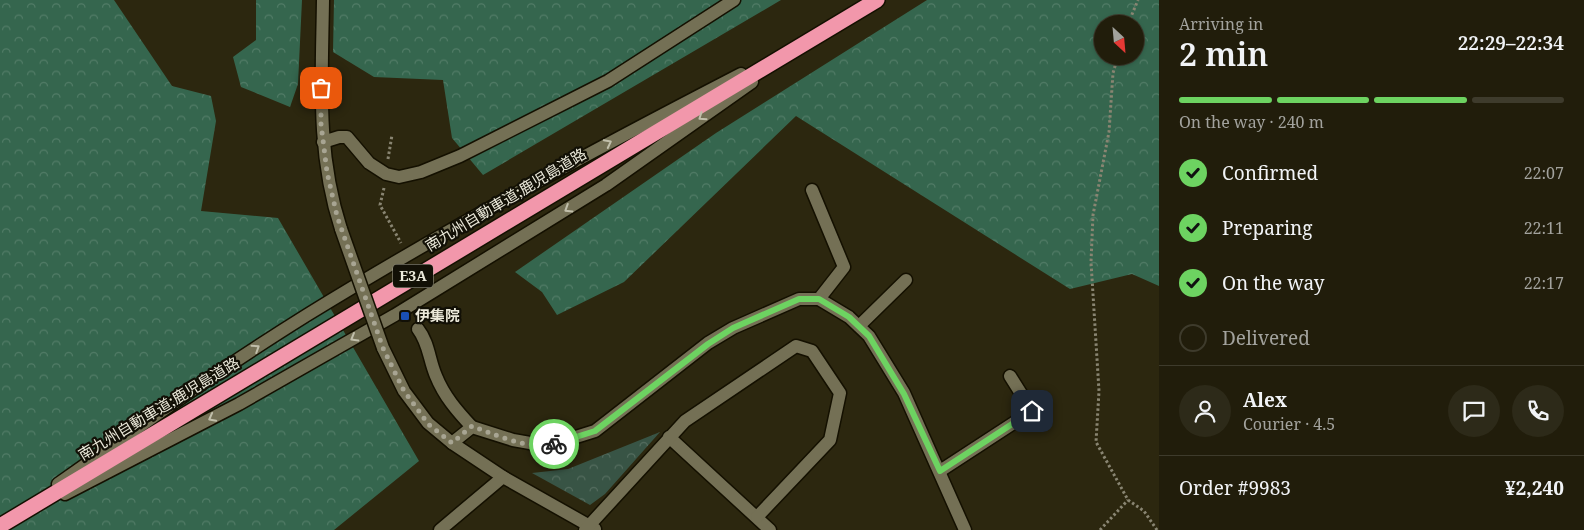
<!DOCTYPE html>
<html lang="en">
<head>
<meta charset="utf-8">
<style>
  body { margin:0; font-family:"Noto Serif","Noto Sans JP",serif; background:#2d2a19; color:#f1f3f6; height:100vh; display:flex; flex-direction:column; font-size:19px; white-space:nowrap }
  * { box-sizing:border-box; margin:0 }
  p { font-size:16px; color:#a2a29d }
  .icon { flex:none; width:28px; height:28px; fill:none; stroke:currentColor; stroke-width:2; stroke-linecap:round; stroke-linejoin:round }
  .map { position:relative; flex:1; overflow:hidden }
  .sheet { display:flex; flex-direction:column; background:#211d0b; width:425px }
  .sheet>* { flex:none }
  .needle { width:32px; rotate:154deg }
  .buttons { position:absolute; left:1094px; top:15px; display:grid; gap:10px }
  .buttons a { display:grid; place-items:center; width:50px; height:50px; border-radius:50%; background:#211d0b; box-shadow:0 1px 4px #0004,0 0 0 1px #3e3b2c; font-size:25px }
  .pin { position:absolute; display:grid; place-items:center; width:42px; height:42px; color:#fff; margin:-21px; border-radius:10px; box-shadow:0 2px 8px #0006 }
  .courier { position:absolute; display:grid; place-items:center; width:50px; height:50px; margin:-25px; border:4px solid #6dd361; border-radius:50%; background:#fff; color:#222; box-shadow:0 1px 6px #0007 }
  .headline em { font-style:normal; font-weight:600 }
  .headline div { display:flex; flex-direction:column-reverse }
  .headline { display:flex; align-items:center; justify-content:space-between; height:85px; padding:0 20px }
  h1 { font-size:32px; font-weight:600; line-height:38px }
  .bar { display:grid; grid-template-columns:repeat(4,1fr); gap:8px 5px; align-content:center; height:60px; padding:0 20px }
  .bar i { height:6px; border-radius:4px; background:#3e3b2c }
  .bar .active { background:#6dd361 }
  .bar p { grid-column:span 4 }
  .line { display:flex; align-items:center; gap:12px; padding:0 20px; border-top:1px solid #3e3b2c }
  .line div { flex:1 }
  .round { display:grid; place-items:center; flex:none; width:52px; height:52px; border-radius:26px; background:#2d2a19 }
  ol { padding:0 20px; list-style:none }
  li { display:flex; align-items:center; gap:15px; height:55px }
  li p { margin-inline-start:auto }
  li .icon { padding:5px; border-radius:50%; background:#6dd361; color:#111; stroke-width:4 }
  li:last-child { color:#a2a29d }
  li i { width:28px; height:28px; border:2px solid #3e3b2c; border-radius:50% }
  main { display:flex; flex:1; min-height:0 }
  .map>svg:first-child { display:block }
  .forest { fill:url(#forest-crowns); fill-rule:evenodd }
  .park { fill:url(#park-crowns) }
  .lines { fill:none; stroke-linecap:round; stroke-linejoin:round }
  .minor-casing { stroke:#141000; stroke-width:15 }
  .highway-casing { stroke:#141000; stroke-width:18 }
  .path { stroke:#898572; stroke-width:3; stroke-dasharray:2.5 2.5; stroke-linecap:butt }
  .minor { stroke:#747055; stroke-width:12 }
  .highway { stroke:#f297ab; stroke-width:15 }
  .minor-bridge-casing { stroke:#141000; stroke-width:15; stroke-linecap:butt }
  .minor-bridge { stroke:#747055; stroke-width:12 }
  .oneway { stroke:#c1bfab }
  .done { stroke:#a8a593; stroke-width:5; stroke-dasharray:0 9 }
  .route { stroke:#6dd361; stroke-width:6 }
  .transit-dot { fill:#1a4fb4; stroke:#121006; stroke-width:2 }
  .labels { text-anchor:middle; stroke-width:4.5; stroke-linejoin:round; paint-order:stroke }
  .shield { fill:#121006; stroke:#aaa89a; stroke-width:1 }
  .shield-label { font-size:14px; font-weight:bold; fill:#ebe9da }
  .street-label { font-size:15px; fill:#ebe9da; stroke:#121006 }
  .poi-label { font-size:15px; font-weight:bold; fill:#ebe9da; stroke:#121006; text-anchor:start }
</style>
</head>
<body>
<main>
<div class="map">
<svg width="1159" height="530" viewBox="0 0 1159 530">
  <defs>
    <pattern id="forest-crowns" width="20" height="18" patternUnits="userSpaceOnUse" patternTransform="scale(1.25)"><rect width="20" height="18" fill="#35664e"/><path d="M2 6a3 3 0 1 1 6 0M12 15a3 3 0 1 1 6 0" fill="none" stroke="#527c67"/></pattern>
    <pattern id="park-crowns" width="20" height="18" patternUnits="userSpaceOnUse" patternTransform="scale(1.25)"><rect width="20" height="18" fill="#385445"/><path d="M2 6a3 3 0 1 1 6 0M12 15a3 3 0 1 1 6 0" fill="none" stroke="#556d5f"/></pattern>
  </defs>
  <rect width="100%" height="100%" fill="#2c270f"/>
  <!-- forest -->
  <g class="forest">
    <path d="M0,0H114L172,86L211,96L216,121L201,211L278,218L419,461L334,530H0Z"/>
    <path d="M256,0H302L298,84L290,107L241,87L233,57L256,40Z"/>
    <path d="M334,0H781L483,175L452,138L443,80L374,77L333,52Z"/>
    <path d="M927,0H1159V286L1132,274L1070,289L796,116L624,282L557,315L542,292L515,272L716,133ZM1102,24H1135V56H1102Z"/>
  </g>
  <!-- park -->
  <path class="park" d="M660,432L605,494L590,505L532,473L568,469Z"/>
  <g class="lines">
    <defs>
      <g id="minor">
        <path d="M323,0C322,79 316,152 341,229"/>
        <path d="M323,142L339,137H347L369,163L386,174L399,177L421,172L460,156L608,81L734,0"/>
        <path d="M812,190L844,267L819,299"/>
        <path d="M859,326L906,280"/>
        <path d="M418,329C429,343 429,360 436,376C444,396 457,411 472,427"/>
        <path d="M383,348L404,391L428,423L452,443L503,477L595,529"/>
        <path d="M669,437L770,530"/>
        <path d="M452,443L472,427L513,440L547,446L595,431L708,343L733,328L799,299H819L849,317L869,336L904,393L965,530"/>
        <path d="M940,471L1032,411L1010,376"/>
        <path d="M58,484C140,426 222,368 307,315C448,228 594,150 741,74"/>
        <path d="M65,494L239,404L395,315L606,185L752,82"/>
        <path d="M440,530L503,477"/>
        <path d="M585,530L685,421L796,346L812,351L840,393L830,440L757,517"/>
      </g>
      <path id="highway" d="M0,526L877,0"/>
    </defs>
    <!-- minor casing -->
    <use href="#minor" class="minor-casing"/>
    <!-- highway casing -->
    <use href="#highway" class="highway-casing"/>
    <!-- path -->
    <g class="path">
      <path d="M1128,24L1138,0"/>
      <path d="M1118,56L1113,73L1109,132L1093,215L1091,262L1099,391L1096,442L1128,500L1144,511L1157,530"/>
      <path d="M388,159L392,135"/>
      <path d="M384,188L380,205L401,243"/>
      <path d="M1100,530L1128,500"/>
    </g>
    <!-- minor -->
    <use href="#minor" class="minor"/>
    <!-- highway -->
    <use href="#highway" class="highway"/>
    <defs>
      <path id="minor-bridge" d="M341,229L383,348"/>
    </defs>
    <!-- minor-bridge casing -->
    <use href="#minor-bridge" class="minor-bridge-casing"/>
    <!-- minor-bridge -->
    <use href="#minor-bridge" class="minor-bridge"/>
  </g>
  <!-- one-way arrows -->
  <defs><path id="oneway-chevron" d="M-2-3.5L2.5 0L-2 3.5" fill="none" stroke-width="1.6" stroke-linecap="round" stroke-linejoin="round" transform="scale(1.25)"/></defs>
  <g class="oneway">
    <use href="#oneway-chevron" transform="translate(702 117) rotate(145)"/>
    <use href="#oneway-chevron" transform="translate(608 143) rotate(-27)"/>
    <use href="#oneway-chevron" transform="translate(568 209) rotate(148)"/>
    <use href="#oneway-chevron" transform="translate(354 338) rotate(150)"/>
    <use href="#oneway-chevron" transform="translate(256 348) rotate(-33)"/>
    <use href="#oneway-chevron" transform="translate(212 418) rotate(152)"/>
  </g>
  <g class="lines">
    <!-- done -->
    <path class="done" d="M321,88V124L327,172L337,216L383,348L404,391L416,407L428,424L452,443L472,426C493,434 532,451 554,444"/>
    <!-- route -->
    <path class="route" d="M554,444L595,431L708,344L733,328L799,299H819L849,317L869,336L904,394L940,471L1032,411"/>
  </g>
  <!-- markers -->
  <rect class="transit-dot" x="400" y="311" width="10" height="10" rx="2.5"/>
  <g class="labels">
    <!-- shield labels -->
    <rect class="shield" x="393" y="264.5" width="40" height="23" rx="4"/>
    <g class="shield-label">
      <text x="413" y="281">E3A</text>
    </g>
    <!-- street labels -->
    <g class="street-label">
      <text transform="translate(506 200) rotate(-31)" y="5">南九州自動車道;鹿児島道路</text>
      <text transform="translate(159 409) rotate(-31)" y="5">南九州自動車道;鹿児島道路</text>
    </g>
    <!-- poi labels -->
    <g class="poi-label">
      <text x="415" y="321">伊集院</text>
    </g>
  </g>
</svg>
<div class="buttons">
<a><svg class="needle" viewBox="-14 -14 28 28"><path d="M0-13l5 13h-10z" fill="#e53935"/><path d="M0 13l5-13h-10z" fill="#a2a29d"/></svg></a>
</div>
<div class="pin" style="left:321px;top:88px;background:#ea580c"><svg class="icon" aria-label="bag" viewBox="0 0 24 24"><path d="M5 8h14l-1 12H6zM9 8a3 3 0 0 1 6 0"/></svg></div>
<div class="pin" style="left:1032px;top:411px;background:#1f2937"><svg class="icon" aria-label="home" viewBox="0 0 24 24"><path d="M3 11l9-7 9 7M6 9v11h12V9"/></svg></div>
<div class="courier" style="left:554px;top:444px"><svg class="icon" aria-label="bike" viewBox="0 0 24 24"><circle cx="6" cy="16" r="4"/><circle cx="18" cy="16" r="4"/><path d="M6 16l4-8h5l3 8M10 8l3 8H6M13 5h3"/></svg></div>
</div>
<section class="sheet">
<div class="headline"><div><h1>2 min</h1><p>Arriving in</p></div><em>22:29–22:34</em></div>
<div class="bar"><i class="active"></i><i class="active"></i><i class="active"></i><i></i><p>On the way · 240 m</p></div>
<ol>
<li><svg class="icon" aria-label="check" viewBox="0 0 24 24"><path d="M5 12l5 5 9-10"/></svg>Confirmed<p>22:07</p></li>
<li><svg class="icon" aria-label="check" viewBox="0 0 24 24"><path d="M5 12l5 5 9-10"/></svg>Preparing<p>22:11</p></li>
<li><svg class="icon" aria-label="check" viewBox="0 0 24 24"><path d="M5 12l5 5 9-10"/></svg>On the way<p>22:17</p></li>
<li><i></i>Delivered</li>
</ol>
<div class="line" style="height:90px"><a class="round"><svg class="icon" aria-label="person" viewBox="0 0 24 24"><circle cx="12" cy="8" r="4"/><path d="M4 21q1-7 8-7t8 7"/></svg></a><div><b>Alex</b><p>Courier · 4.5</p></div><a class="round"><svg class="icon" aria-label="chat" viewBox="0 0 24 24"><path d="M4 5h16v11H9l-5 4z"/></svg></a><a class="round"><svg class="icon" aria-label="phone" viewBox="0 0 24 24"><path d="M5 4h4l2 5-3 2q2 4 5 5l2-3 5 2v4C11 20 4 13 5 4z"/></svg></a></div>
<div class="line" style="height:65px"><div>Order #9983</div><b>¥2,240</b></div>
</section>
</main>
</body>
</html>
